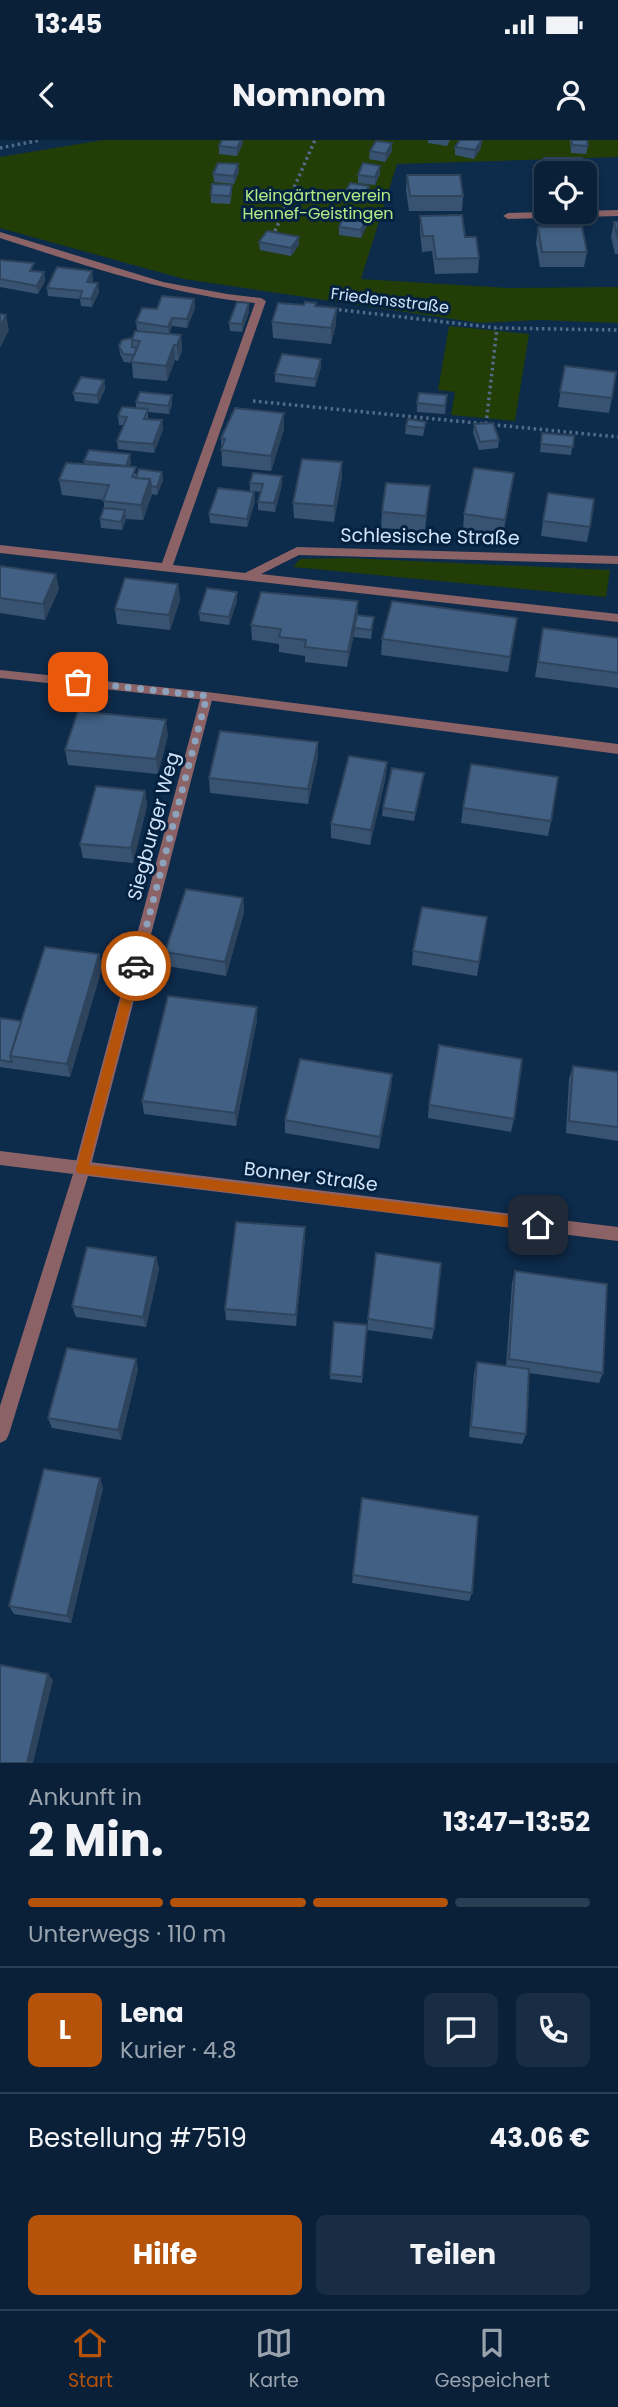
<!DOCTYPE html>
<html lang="de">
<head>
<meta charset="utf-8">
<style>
  body { margin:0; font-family:Poppins,sans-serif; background:#182d43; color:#f1f3f6; height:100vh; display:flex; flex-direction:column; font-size:26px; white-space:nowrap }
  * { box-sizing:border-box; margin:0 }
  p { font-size:23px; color:#99a3ae }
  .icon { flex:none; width:38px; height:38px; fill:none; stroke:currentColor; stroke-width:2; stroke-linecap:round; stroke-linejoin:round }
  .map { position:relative; height:1623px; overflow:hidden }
  .drawer { display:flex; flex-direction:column; background:#0a2038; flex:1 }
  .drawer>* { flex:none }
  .controls { position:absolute; left:534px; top:21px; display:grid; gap:14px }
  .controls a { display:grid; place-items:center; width:63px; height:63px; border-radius:10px; background:#0a2038; box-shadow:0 4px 10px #0003,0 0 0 2px #2a3e53; font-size:35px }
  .pin { position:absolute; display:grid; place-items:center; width:60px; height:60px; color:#fff; margin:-30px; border-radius:14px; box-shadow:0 4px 10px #0006 }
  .courier { position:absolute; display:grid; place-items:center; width:70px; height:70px; margin:-35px; border:5px solid #b45309; border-radius:50%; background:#fff; color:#222; box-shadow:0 2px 9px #0007 }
  .overview em { font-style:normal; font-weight:700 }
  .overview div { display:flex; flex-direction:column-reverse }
  .overview { display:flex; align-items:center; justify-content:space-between; height:119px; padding:0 28px }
  h1 { font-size:46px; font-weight:700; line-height:52px }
  .bar { display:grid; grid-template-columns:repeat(4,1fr); gap:10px 7px; align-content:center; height:84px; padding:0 28px }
  .bar i { height:9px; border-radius:5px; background:#2a3e53 }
  .bar .active { background:#b45309 }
  .bar p { grid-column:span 4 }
  .line { display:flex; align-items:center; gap:18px; padding:0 28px; border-top:2px solid #2a3e53 }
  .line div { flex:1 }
  .round { display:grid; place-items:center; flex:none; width:74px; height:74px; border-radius:10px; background:#182d43 }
  .cta { display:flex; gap:14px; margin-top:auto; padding:14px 28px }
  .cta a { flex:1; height:80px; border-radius:10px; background:#b45309; color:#fff; font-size:28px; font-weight:700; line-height:80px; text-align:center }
  .cta a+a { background:#182d43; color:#f1f3f6 }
  .status { display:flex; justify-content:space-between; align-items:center; height:49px; padding:0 35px; background:#0a2038; direction:ltr }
  .status svg { height:19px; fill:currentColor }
  header { display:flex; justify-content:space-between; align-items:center; height:91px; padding:0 28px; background:#0a2038; font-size:32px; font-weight:700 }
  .dock { display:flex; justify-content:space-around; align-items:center; height:98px; border-top:2px solid #2a3e53; background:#0a2038; font-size:19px; color:#99a3ae }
  .dock a { display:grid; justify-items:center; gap:4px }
  .dock .active { color:#b45309 }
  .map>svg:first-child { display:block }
  .green { fill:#233d07 }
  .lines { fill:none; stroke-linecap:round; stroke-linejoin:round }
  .path { stroke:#526b88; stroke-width:3.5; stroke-dasharray:2.5 3.5; stroke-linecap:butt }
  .lane { fill:#8b6367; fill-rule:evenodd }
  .street { fill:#8b6367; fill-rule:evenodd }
  .wall { fill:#385371 }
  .shaded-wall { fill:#2e435c }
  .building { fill:#416083; stroke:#2e435c; stroke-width:2 }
  .route { fill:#b45309 }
  .done { stroke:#8ca3bb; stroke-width:7; stroke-dasharray:0 12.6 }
  .labels { text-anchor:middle; stroke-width:6; stroke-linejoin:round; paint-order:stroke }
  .far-park-label { font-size:16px; fill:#b2ec85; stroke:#042140 }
  .far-street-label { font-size:16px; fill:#d1e3f8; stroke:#042140 }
  .street-label { font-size:19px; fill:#d1e3f8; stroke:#042140 }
</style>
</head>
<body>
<div class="status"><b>13:45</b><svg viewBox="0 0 49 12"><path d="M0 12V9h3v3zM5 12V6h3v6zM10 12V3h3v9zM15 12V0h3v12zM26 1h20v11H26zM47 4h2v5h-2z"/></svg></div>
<header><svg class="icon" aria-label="back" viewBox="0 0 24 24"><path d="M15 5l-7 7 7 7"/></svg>Nomnom<svg class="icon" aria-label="person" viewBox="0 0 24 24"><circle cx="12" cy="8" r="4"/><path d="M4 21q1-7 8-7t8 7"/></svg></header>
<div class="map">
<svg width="618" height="1623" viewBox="0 0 618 1623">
  <rect width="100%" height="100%" fill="#0d2b4b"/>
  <!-- green -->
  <g class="green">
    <path d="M103,0H618V17L397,24L361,139L508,148L618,147V183L540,180L480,183L184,139L0,88V17Z"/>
    <path d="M449,186L529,194L515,281L451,275L455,252L438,250Z"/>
    <path d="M348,418L610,430L606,457L293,427L300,419Z"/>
  </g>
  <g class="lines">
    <!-- path -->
    <g class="path">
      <path d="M0,8L41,0"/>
      <path d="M275,91L315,0"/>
      <path d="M333,169L497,188L618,190"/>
      <path d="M253,261L618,297"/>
      <path d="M486,284L497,188"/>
    </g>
    <!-- lane -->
    <path class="lane" d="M207,552L213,556L90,1029L87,1034L82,1036L77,1034L74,1029L201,556Z"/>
    <!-- street -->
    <g class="street">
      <path d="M618,70V76L508,79L503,76L508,73Z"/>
      <path d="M0,92L163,142L227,154L261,158L266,161L173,425L245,433L297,407L618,416V424L299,415L261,434L618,474V482L0,413V405L162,423L255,163C167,154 84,125 0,98Z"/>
      <path d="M0,530L207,552L618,604V614L207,560L0,538Z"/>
      <path d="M0,1011L618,1087V1101L88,1036L9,1294L6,1300L0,1303V1266L73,1034L0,1025Z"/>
    </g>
  </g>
  <!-- wall -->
  <g class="wall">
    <path d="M222,0H243V3L237,16L219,14V6Z"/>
    <path d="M428,0H450L447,6L428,3Z"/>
    <path d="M570,0H587L588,6L586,14L571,13Z"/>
    <path d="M392,3V11L385,22L369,19L370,11Z"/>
    <path d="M455,7L481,8L474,19L455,15Z"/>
    <path d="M544,18H582L586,39L584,49V33H546V53L542,33Z"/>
    <path d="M238,24L239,32L234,44L214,42L213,34Z"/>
    <path d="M380,26V34L375,45L358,43V35Z"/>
    <path d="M407,35L463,56L462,71H409L406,50Z"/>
    <path d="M232,45V53L230,64L211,63V55Z"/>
    <path d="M346,51L368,54L365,62L346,59Z"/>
    <path d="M368,75V83L361,98L339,95V87Z"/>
    <path d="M420,76L465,97L479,118L478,133L435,134L432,111L422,112L420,91Z"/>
    <path d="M614,82H618V114H615L611,97Z"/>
    <path d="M538,87L587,112L584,127H540L536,103Z"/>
    <path d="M299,97V105L291,116L260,110L259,102Z"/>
    <path d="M0,120L36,131L44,132L45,141L38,154L0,147Z"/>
    <path d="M93,139L92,143L99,152L92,167L81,166L80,159L48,156L47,148Z"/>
    <path d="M194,159L195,168L187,188L172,186L169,194L181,195L182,211L178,221L175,220L167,241L133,238L132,223L124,222L120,214L119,206L146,192L137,190L136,182L157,169Z"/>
    <path d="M249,163V172L242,192L230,191L229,183Z"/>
    <path d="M316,166L336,184L331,204L273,198L272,182Z"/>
    <path d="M565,226L612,258L609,273L558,267Z"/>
    <path d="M321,227L315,247L275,242V234Z"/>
    <path d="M104,240L105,249L98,264L75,261L73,253Z"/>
    <path d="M172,255V264L169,274L148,272V279L162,280L163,289L154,313L118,309L117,301L124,285H119L118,276L136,268V262Z"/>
    <path d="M447,255L445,274L417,272V263Z"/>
    <path d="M284,273V289L271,331L222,326L221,298Z"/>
    <path d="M426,282L423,296L405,294L406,286Z"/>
    <path d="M474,284L499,300L498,308L479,310L473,293Z"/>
    <path d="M542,293L574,296L571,315L540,312Z"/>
    <path d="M84,321L131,323L129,327L137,335L162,332L163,340L157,355L152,354L143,380L126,379L122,390L101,388L100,379L104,368V360L62,355L59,340L85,324Z"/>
    <path d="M282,336V344L275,372L258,370V362L261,352L250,351V343Z"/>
    <path d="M342,337L334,382L294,378L293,363Z"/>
    <path d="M512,348L503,395L463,390L464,374Z"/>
    <path d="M254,352L255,361L247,387L210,383L209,374Z"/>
    <path d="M428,362L425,391L381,388L382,372Z"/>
    <path d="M543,381L590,387L587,402L541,396Z"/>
    <path d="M0,426L59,449L45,480L0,473Z"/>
    <path d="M178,444L180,460L170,490L117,484L115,469Z"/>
    <path d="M237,452V461L229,485L200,481L199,473Z"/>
    <path d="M358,475L373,485L371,499L354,497V493L347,527L305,522V516L279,512V504L252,500L251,485Z"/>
    <path d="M543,488L618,498V548L535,537Z"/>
    <path d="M515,493L508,532L381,515L382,499Z"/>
    <path d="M168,595L158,634L68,625L65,610Z"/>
    <path d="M318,617L308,664L210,653L209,638Z"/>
    <path d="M386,636L370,705L331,698V684Z"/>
    <path d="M423,641L414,681L382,676L383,668Z"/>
    <path d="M145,651L147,666L133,723L83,718L80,704Z"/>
    <path d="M463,668L551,681L548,696L461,683Z"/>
    <path d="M243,758L244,772L226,836L167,826L165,812Z"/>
    <path d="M487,777L477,836L412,825L413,811Z"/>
    <path d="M99,814L102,828L70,937L0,927V878L21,881Z"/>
    <path d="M257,880L236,986L144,974L142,961Z"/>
    <path d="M573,926L618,932V1001L566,993L569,939Z"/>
    <path d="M392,934L391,948L379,1009L285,993V980Z"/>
    <path d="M429,965L514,979L511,992L428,978Z"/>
    <path d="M305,1099L296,1186L226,1180L225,1169Z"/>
    <path d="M156,1117L159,1129L146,1187L76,1177L72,1166Z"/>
    <path d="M515,1131L603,1233L599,1243L529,1233L526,1294L522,1304L469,1297L474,1233L477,1222L506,1226L512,1143Z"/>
    <path d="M368,1179L434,1189L432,1199L367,1190Z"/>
    <path d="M334,1182L367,1185L362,1243L330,1239Z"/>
    <path d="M138,1229L121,1300L52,1288L48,1278Z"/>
    <path d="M100,1338L103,1348L71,1483L14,1474L9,1466Z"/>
    <path d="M362,1358L472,1453L469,1461L352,1443Z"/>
  </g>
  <!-- shaded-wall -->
  <g class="shaded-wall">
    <path d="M241,0H243V3L237,16V8Z"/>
    <path d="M482,0L481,8L474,19L475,10Z"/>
    <path d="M392,3V11L385,22L386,14Z"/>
    <path d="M238,24L239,32L234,44V36Z"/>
    <path d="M380,26V34L375,45V37Z"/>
    <path d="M369,46L368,54L365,62V53Z"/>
    <path d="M368,75V83L361,98V90Z"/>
    <path d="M299,97V105L291,116V108Z"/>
    <path d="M92,131L93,139L88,151L87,142Z"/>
    <path d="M44,132L45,141L38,154L37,146Z"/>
    <path d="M98,143L99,152L92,167L91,159Z"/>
    <path d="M194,159L195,168L187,188V179Z"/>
    <path d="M249,163V172L242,192V184Z"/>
    <path d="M337,168L336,184L331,204V188Z"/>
    <path d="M6,175L9,190L0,208V187Z"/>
    <path d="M172,178V186L169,195L168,187Z"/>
    <path d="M181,195L182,211L178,221L177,205Z"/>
    <path d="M174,205L175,220L167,241L166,226Z"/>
    <path d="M321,219V227L315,247V239Z"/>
    <path d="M104,240L105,249L98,264L97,255Z"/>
    <path d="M172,255V264L169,274L168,266Z"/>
    <path d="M284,273V289L271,331V316Z"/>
    <path d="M162,280L163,289L154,313L153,304Z"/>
    <path d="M130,314L131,323L126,334V326Z"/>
    <path d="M342,322V337L334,382V366Z"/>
    <path d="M162,332L163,340L157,355V347Z"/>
    <path d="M514,333L512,348L503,395L505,380Z"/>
    <path d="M282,336V344L275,372L274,363Z"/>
    <path d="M150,339L152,355L143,380L141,365Z"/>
    <path d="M254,352L255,361L247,387V379Z"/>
    <path d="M125,370L126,379L122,390L121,382Z"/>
    <path d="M56,434L59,449L45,480L43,464Z"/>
    <path d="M178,444L180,460L170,490L169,475Z"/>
    <path d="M237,452V461L229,485V477Z"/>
    <path d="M358,461V476L347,527L348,512Z"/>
    <path d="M166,580L168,595L158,634L156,619Z"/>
    <path d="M318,602V617L308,664V649Z"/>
    <path d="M387,622L386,636L370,705L371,690Z"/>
    <path d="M424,633L423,641L414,681L415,673Z"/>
    <path d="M145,651L147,666L133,723L131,708Z"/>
    <path d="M243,758L244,772L226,836L225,822Z"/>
    <path d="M99,814L102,828L70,937L67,924Z"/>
    <path d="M257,867V880L236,986L235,973Z"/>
    <path d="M392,934L391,948L379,1009L380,997Z"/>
    <path d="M305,1087V1099L296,1186V1175Z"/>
    <path d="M156,1117L159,1129L146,1187L143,1177Z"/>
    <path d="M136,1219L138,1229L121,1300L118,1290Z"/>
    <path d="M100,1338L103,1348L71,1483L67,1476Z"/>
    <path d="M48,1534L53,1540L33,1623H27Z"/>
  </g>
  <!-- building -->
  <g class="building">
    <path d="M222,0H241L237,8L219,6Z"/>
    <path d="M460,0H482L475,10L455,7Z"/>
    <path d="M572,0H587L588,6L572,5Z"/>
    <path d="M376,1L392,3L386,14L370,11Z"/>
    <path d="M544,18H582L586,39H584V33H547Z"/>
    <path d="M218,23L238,24L234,36L213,34Z"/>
    <path d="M363,23L380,26L375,37L358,35Z"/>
    <path d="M407,35H460L463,56H410Z"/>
    <path d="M350,43L369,46L365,53L346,51Z"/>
    <path d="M212,44L232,45L230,56L211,55Z"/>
    <path d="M346,72L368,75L361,90L339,87Z"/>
    <path d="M462,75L465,97H476L479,118L436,119L433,96H423L420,76Z"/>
    <path d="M614,82H618V99Z"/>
    <path d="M538,87H582L587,112H542Z"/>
    <path d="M267,91L299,97L291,108L259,102Z"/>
    <path d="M0,120L34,123L30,131L44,132L37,146L0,139Z"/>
    <path d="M57,127L92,131L87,142L98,143L91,159L80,158L82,151L47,148Z"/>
    <path d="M162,156L194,159L187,179L172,178L168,187L136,182L142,168L157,169Z"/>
    <path d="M237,162L249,163L242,184L229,183Z"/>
    <path d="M305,162L316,163L315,166L337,168L331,188L272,182L278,163L304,165Z"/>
    <path d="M0,174L6,175L0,187Z"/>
    <path d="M135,191L181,195L177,205H174L166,226L131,222L140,201L132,200Z"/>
    <path d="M132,198V207L137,208L134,215L123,214L119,206L122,200Z"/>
    <path d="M282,214L321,219L315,239L275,234Z"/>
    <path d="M565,226L616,232L612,258L560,252Z"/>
    <path d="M81,237L104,240L97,255L73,253Z"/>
    <path d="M140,252L172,255L168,266L136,262Z"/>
    <path d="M419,253L447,255L445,266L417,263Z"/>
    <path d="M122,267L148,269L144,279L162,280L153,304L117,301L127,277L118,276Z"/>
    <path d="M235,268L284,273L271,316L221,310L225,299L221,298Z"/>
    <path d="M408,279L426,282L424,288L406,286Z"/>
    <path d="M493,283L499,300L480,302L474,284Z"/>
    <path d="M542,293L574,296L573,307L541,304Z"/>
    <path d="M89,310L130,314L126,326L84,321Z"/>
    <path d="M302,319L342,322L334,366L293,363Z"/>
    <path d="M66,323L136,327L132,337L150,339L141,365L103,361L109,345L59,340Z"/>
    <path d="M474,328L514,333L505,380L464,374Z"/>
    <path d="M139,329L162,332L157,347L151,346L150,339L136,338Z"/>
    <path d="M253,333L282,336L274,363L258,362L263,344L250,343Z"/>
    <path d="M386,343L430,346L426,376L382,372Z"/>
    <path d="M218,348L254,352L247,379L209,374Z"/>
    <path d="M548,353L594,359L590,387L543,381Z"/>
    <path d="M104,368L125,370L121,382L100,379Z"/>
    <path d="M0,426L56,434L43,464L0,458Z"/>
    <path d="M125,438L178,444L169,475L115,469Z"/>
    <path d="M207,448L237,452L229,477L199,473Z"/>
    <path d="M261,452L358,461L348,512L305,507L306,500L279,497L281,489L251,485Z"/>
    <path d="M392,461L517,478L510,517L382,499Z"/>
    <path d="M357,475L374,477L371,490L354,488Z"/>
    <path d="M543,488L618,498V533L538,522Z"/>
    <path d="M78,571L166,580L156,619L65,610Z"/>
    <path d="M220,591L318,602L308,649L209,638Z"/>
    <path d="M349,616L387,622L371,690L331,684Z"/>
    <path d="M471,624L558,637L551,681L463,668Z"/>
    <path d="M392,628L424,633L415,673L383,668Z"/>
    <path d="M96,646L145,651L131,708L80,704Z"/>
    <path d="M186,749L243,758L225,822L165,812Z"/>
    <path d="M422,767L487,777L479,822L413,811Z"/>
    <path d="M45,807L99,814L67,924L10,916Z"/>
    <path d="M168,856L257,867L235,973L142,961Z"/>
    <path d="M0,878L21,881L10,916L12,922L0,920Z"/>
    <path d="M439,905L522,919L514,979L429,965Z"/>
    <path d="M300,919L392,934L380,997L285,980Z"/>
    <path d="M573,926L618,932V987L569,981Z"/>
    <path d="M236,1082L305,1087L296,1175L225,1169Z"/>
    <path d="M87,1107L156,1117L143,1177L72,1166Z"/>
    <path d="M376,1113L441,1123L434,1189L368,1179Z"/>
    <path d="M515,1131L607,1144L603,1233L509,1219Z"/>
    <path d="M334,1182L367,1185L362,1237L330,1234Z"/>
    <path d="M67,1208L136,1219L118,1290L48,1278Z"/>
    <path d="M477,1222L529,1229L526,1294L471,1287Z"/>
    <path d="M44,1329L100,1338L67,1476L9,1466Z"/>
    <path d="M362,1358L478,1376L472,1453L353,1435Z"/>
    <path d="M0,1525L48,1534L27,1623H0Z"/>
  </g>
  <!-- route -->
  <path class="route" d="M136,821L141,826L89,1025L538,1079L542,1080V1089L538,1091L77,1033L76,1029L130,826Z"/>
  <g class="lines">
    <!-- done -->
    <path class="done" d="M78,542L207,556L136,826"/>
  </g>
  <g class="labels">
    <!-- far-park labels -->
    <g class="far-park-label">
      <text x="318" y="61">Kleingärtnerverein<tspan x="318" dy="18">Hennef-Geistingen</tspan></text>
    </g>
    <!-- far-street labels -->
    <g class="far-street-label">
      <text transform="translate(390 160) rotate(7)" y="6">Friedensstraße</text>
    </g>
    <!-- street labels -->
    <g class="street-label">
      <text transform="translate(430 396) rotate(1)" y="7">Schlesische Straße</text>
      <text transform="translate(153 686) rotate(-75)" y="7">Siegburger Weg</text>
      <text transform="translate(311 1036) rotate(7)" y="7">Bonner Straße</text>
    </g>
  </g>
</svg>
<div class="controls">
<a><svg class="icon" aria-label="locate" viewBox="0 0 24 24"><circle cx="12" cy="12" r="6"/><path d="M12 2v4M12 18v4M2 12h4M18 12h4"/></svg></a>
</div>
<div class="pin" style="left:78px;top:542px;background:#ea580c"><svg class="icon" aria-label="bag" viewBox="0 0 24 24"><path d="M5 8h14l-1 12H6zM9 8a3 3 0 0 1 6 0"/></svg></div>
<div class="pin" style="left:538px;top:1085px;background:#1f2937"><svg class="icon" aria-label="home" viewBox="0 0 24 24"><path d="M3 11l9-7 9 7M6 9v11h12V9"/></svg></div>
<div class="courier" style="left:136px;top:826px"><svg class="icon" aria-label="car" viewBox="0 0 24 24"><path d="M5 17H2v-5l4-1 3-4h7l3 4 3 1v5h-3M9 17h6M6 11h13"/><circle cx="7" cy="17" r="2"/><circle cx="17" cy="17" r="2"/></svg></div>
</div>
<section class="drawer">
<div class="overview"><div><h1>2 Min.</h1><p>Ankunft in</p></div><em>13:47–13:52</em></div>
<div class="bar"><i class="active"></i><i class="active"></i><i class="active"></i><i></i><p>Unterwegs · 110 m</p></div>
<div class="line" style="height:126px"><b class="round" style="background:#b45309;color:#fff">L</b><div><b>Lena</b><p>Kurier · 4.8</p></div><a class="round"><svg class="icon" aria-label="chat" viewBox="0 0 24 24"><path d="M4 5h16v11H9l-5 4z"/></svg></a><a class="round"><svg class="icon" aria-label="phone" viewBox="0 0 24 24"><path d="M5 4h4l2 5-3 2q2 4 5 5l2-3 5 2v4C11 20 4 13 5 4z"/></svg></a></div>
<div class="line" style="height:91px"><div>Bestellung #7519</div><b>43.06 €</b></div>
<div class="cta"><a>Hilfe</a><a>Teilen</a></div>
</section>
<nav class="dock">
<a class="active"><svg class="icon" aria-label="home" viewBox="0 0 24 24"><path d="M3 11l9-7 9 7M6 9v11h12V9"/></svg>Start</a>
<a><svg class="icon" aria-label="map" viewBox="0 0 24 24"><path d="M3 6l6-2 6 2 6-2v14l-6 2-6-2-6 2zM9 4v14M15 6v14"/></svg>Karte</a>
<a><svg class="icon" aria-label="saved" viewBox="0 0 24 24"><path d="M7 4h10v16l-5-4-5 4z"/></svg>Gespeichert</a>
</nav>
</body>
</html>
